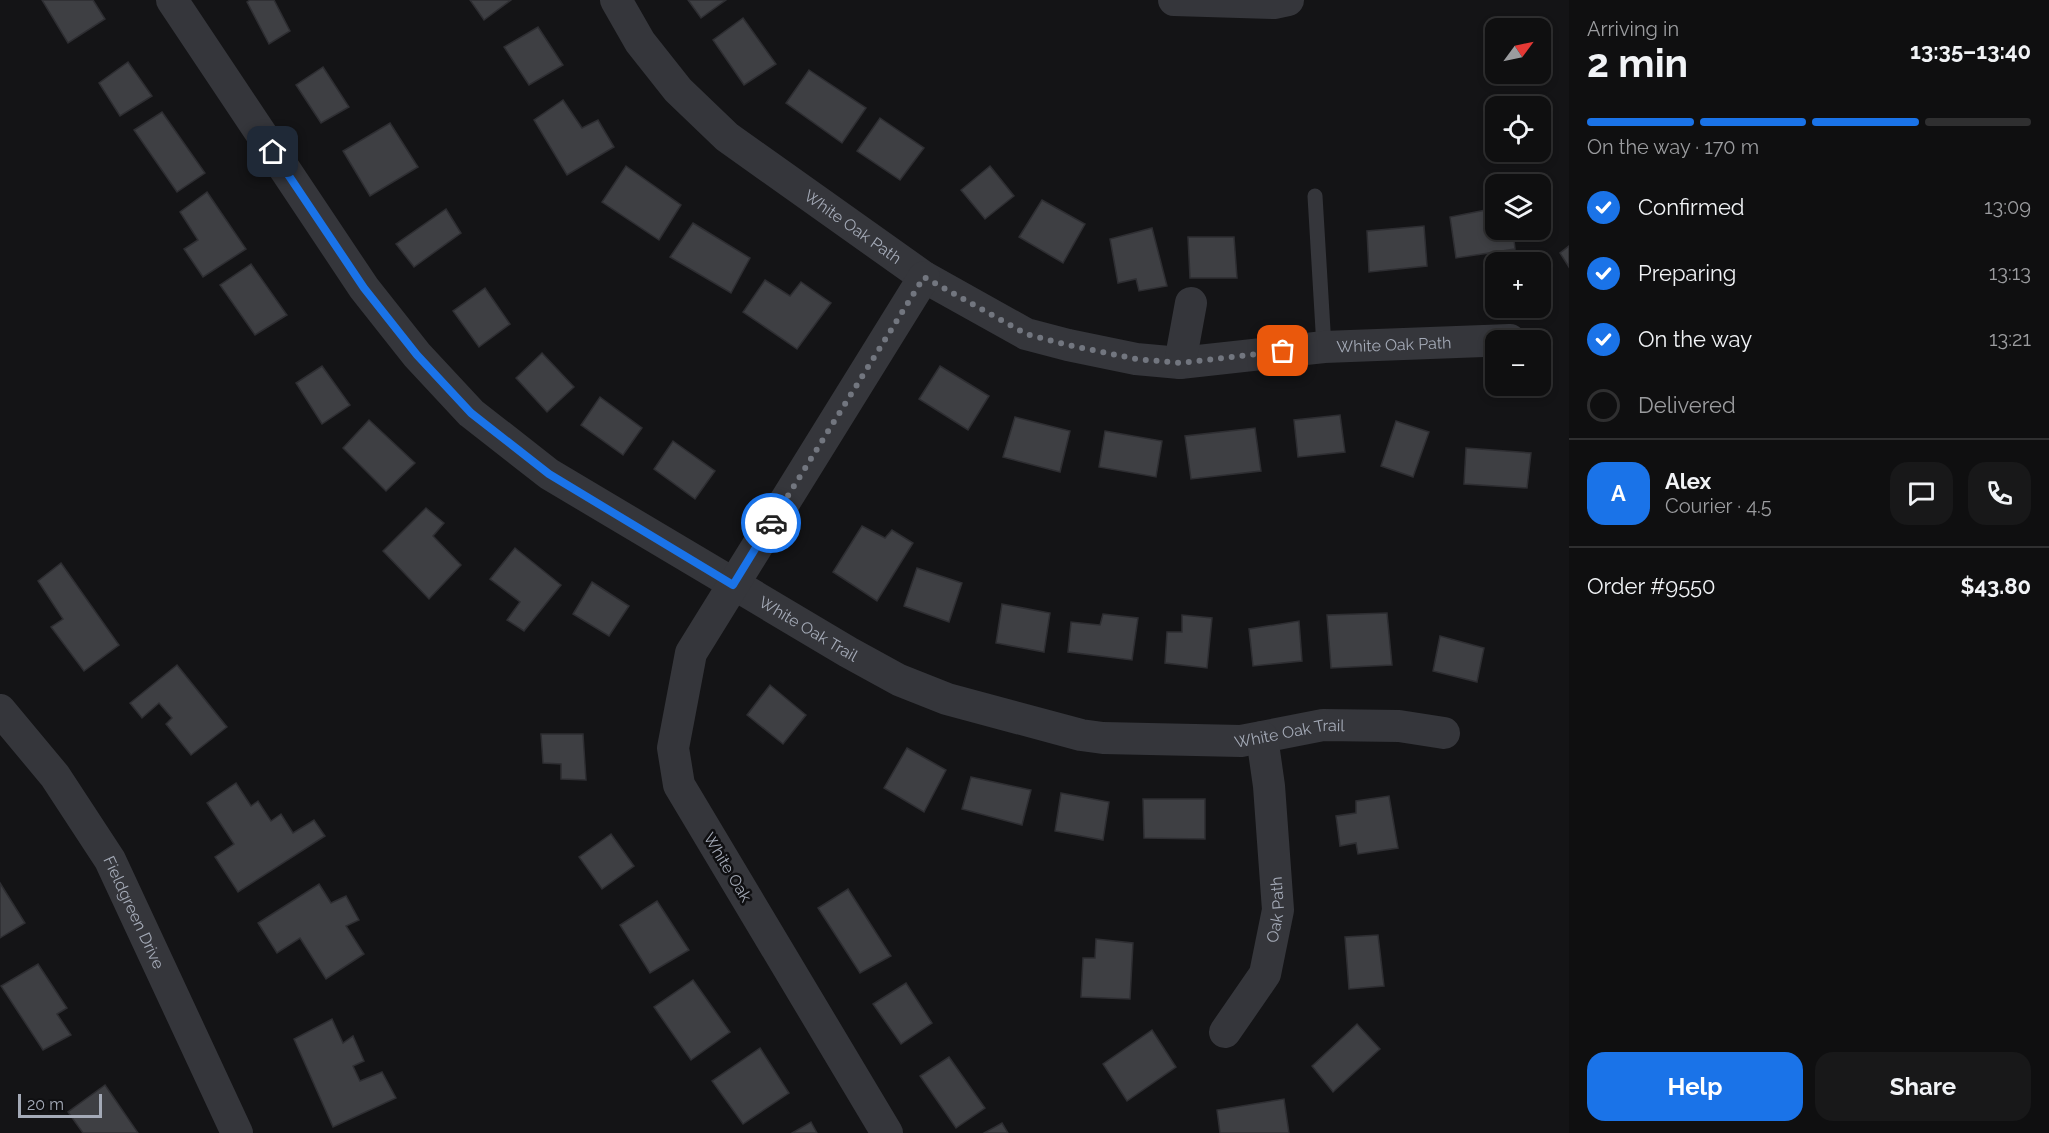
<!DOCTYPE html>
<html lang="en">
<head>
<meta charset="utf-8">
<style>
  body { margin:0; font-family:Raleway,sans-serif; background:#181819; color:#f1f3f6; height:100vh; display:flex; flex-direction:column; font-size:22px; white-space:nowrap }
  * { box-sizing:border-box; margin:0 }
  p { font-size:20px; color:#9b9c9f }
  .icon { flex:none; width:33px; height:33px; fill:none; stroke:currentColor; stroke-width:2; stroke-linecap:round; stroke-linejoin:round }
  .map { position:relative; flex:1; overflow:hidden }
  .details { display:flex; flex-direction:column; background:#0f0f10; width:480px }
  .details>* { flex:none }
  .needle { width:39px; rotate:57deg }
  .tools { position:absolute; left:1485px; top:18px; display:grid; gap:12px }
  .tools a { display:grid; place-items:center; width:66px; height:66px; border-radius:12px; background:#0f0f10; box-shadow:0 3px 9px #0003,0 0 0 2px #2f2f30; font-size:30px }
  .scale { position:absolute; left:18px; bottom:15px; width:84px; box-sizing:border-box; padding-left:6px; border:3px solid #a4aab7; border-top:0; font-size:16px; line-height:21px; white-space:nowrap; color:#a4aab7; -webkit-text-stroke:4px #0f0f11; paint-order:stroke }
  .pin { position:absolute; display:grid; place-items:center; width:51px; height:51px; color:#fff; margin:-26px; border-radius:12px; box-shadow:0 3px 9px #0006 }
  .courier { position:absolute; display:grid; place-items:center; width:60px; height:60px; margin:-30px; border:4px solid #1a73e8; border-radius:50%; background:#fff; color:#222; box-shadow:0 2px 8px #0007 }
  .overview em { font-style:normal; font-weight:700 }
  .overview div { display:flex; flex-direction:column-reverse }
  .overview { display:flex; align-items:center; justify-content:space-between; height:102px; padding:0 18px }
  h1 { font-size:39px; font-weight:700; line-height:45px }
  .bar { display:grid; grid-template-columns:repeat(4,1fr); gap:9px 6px; align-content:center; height:72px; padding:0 18px }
  .bar i { height:8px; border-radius:4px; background:#2f2f30 }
  .bar .active { background:#1a73e8 }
  .bar p { grid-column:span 4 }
  .line { display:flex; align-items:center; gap:15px; padding:0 18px; border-top:2px solid #2f2f30 }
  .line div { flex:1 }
  .round { display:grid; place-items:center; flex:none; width:63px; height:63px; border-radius:18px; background:#181819 }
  ol { padding:0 18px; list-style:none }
  li { display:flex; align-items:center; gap:18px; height:66px }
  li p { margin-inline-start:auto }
  li .icon { padding:6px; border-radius:50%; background:#1a73e8; color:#fff; stroke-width:4 }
  li:last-child { color:#9b9c9f }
  li i { width:33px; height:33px; border:3px solid #2f2f30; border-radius:50% }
  .primary-button { display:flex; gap:12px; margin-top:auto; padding:12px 18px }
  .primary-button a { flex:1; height:69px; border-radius:18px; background:#1a73e8; color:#fff; font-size:24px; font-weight:700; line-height:69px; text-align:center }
  .primary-button a+a { background:#181819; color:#f1f3f6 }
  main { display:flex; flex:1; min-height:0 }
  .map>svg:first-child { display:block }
  .building { fill:#3e3f43; stroke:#2e2e32; stroke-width:1.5 }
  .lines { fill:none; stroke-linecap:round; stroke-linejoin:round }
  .service { stroke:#35363b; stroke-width:15 }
  .minor { stroke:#35363b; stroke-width:32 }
  .done { stroke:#72767f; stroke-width:6; stroke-dasharray:0 10.8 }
  .route { stroke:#1a73e8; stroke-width:8 }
  .labels { text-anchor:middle; stroke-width:5; stroke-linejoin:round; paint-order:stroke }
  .street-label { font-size:16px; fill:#a4aab7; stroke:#0f0f11 }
</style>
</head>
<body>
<main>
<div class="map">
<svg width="1569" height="1133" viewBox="0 0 1569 1133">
  <rect width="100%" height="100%" fill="#141416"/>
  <!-- building -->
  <g class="building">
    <path d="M42,0H93L105,19L68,43Z"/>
    <path d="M250,0H274L290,31L269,44L247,2Z"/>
    <path d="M470,0H511L484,20Z"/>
    <path d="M688,0H726L701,18Z"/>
    <path d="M743,18L776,64L744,85L713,40Z"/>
    <path d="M538,27L563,65L529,85L504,47Z"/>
    <path d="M128,62L152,96L120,116L99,83Z"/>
    <path d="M323,67L349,107L321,123L296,85Z"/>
    <path d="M809,70L866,108L842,143L786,103Z"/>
    <path d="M563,100L582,128L598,120L614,147L567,175L534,120Z"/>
    <path d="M162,112L205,173L177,192L134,130Z"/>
    <path d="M880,118L924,148L900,180L857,151Z"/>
    <path d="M390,123L418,167L370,196L343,151Z"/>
    <path d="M626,166L681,205L659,240L602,202Z"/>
    <path d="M990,166L1014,196L985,219L961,190Z"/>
    <path d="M207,192L246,249L203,277L184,249L198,240L180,212Z"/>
    <path d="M1042,200L1085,224L1063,263L1019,237Z"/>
    <path d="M1496,208V230H1513L1515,249L1456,258L1450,217Z"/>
    <path d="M446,209L461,233L414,267L396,244Z"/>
    <path d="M693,223L750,258L731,293L670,257Z"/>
    <path d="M1424,226L1427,266L1369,272L1367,231Z"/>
    <path d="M1152,228L1167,286L1139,291L1136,279L1118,283L1110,239Z"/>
    <path d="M1188,237H1234L1237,278H1190Z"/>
    <path d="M1569,246V267L1560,253Z"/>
    <path d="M251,264L287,315L255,335L220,285Z"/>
    <path d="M765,280L790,296L801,282L831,303L797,349L743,312Z"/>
    <path d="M485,288L510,324L479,347L453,311Z"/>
    <path d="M542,353L574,387L547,412L516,378Z"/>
    <path d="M322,366L350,405L322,424L296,383Z"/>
    <path d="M940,366L989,396L968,430L919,399Z"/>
    <path d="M600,397L642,428L623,455L581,425Z"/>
    <path d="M1340,415L1345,452L1298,457L1294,420Z"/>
    <path d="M1015,417L1070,431L1060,472L1003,457Z"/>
    <path d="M369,420L415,463L386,491L343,448Z"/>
    <path d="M1396,421L1429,432L1413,477L1381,466Z"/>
    <path d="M1255,428L1261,471L1191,479L1185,436Z"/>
    <path d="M1105,431L1162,441L1156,477L1099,467Z"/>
    <path d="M673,441L715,471L695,499L654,469Z"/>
    <path d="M1466,448L1531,453L1527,488L1464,484Z"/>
    <path d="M426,508L444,523L433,536L461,565L429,599L383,551Z"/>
    <path d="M862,526L885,538L892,530L913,543L877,601L833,572Z"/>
    <path d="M515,548L561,585L524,631L507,620L520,602L490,579Z"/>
    <path d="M61,563L119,645L84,671L51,627L63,619L38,581Z"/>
    <path d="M917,568L962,583L949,622L904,606Z"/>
    <path d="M592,582L629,606L609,636L573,614Z"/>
    <path d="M1002,604L1050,613L1044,652L996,643Z"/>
    <path d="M1387,613L1392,665L1331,668L1327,615Z"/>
    <path d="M1103,614L1138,618L1132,660L1068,652L1071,622L1100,625Z"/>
    <path d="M1182,615L1212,618L1207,668L1165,663L1167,632H1182Z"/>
    <path d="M1299,621L1302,661L1253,666L1249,629Z"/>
    <path d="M1440,636L1484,648L1477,682L1433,671Z"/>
    <path d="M177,665L227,727L191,755L166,724L172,718L159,703L142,718L130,703Z"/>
    <path d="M770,685L806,715L783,744L747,715Z"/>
    <path d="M541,734H583L586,780L561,779V764L543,763Z"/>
    <path d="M907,748L946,770L924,812L884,788Z"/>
    <path d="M971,777L1031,790L1022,825L962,809Z"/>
    <path d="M236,783L251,806L258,801L271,821L281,814L293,833L314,820L325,836L238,892L215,857L234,844L207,803Z"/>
    <path d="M1061,793L1109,802L1103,840L1055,831Z"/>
    <path d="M1389,796L1398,848L1358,854L1356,843L1340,846L1336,816L1356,813V801Z"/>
    <path d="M1143,799H1205V839L1144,838Z"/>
    <path d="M611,834L634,866L602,889L579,857Z"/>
    <path d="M0,883L25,923L0,938Z"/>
    <path d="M319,884L331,903L346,896L359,920L346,926L364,954L326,979L300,938L277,953L258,923Z"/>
    <path d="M848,889L891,956L860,973L818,908Z"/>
    <path d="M657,901L689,950L650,973L620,925Z"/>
    <path d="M1378,935L1384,986L1349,989L1345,937Z"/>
    <path d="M1096,939L1133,943L1130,999L1081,997L1083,958H1095Z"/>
    <path d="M38,964L67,1008L57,1014L71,1035L43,1050L1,986Z"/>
    <path d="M693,980L730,1032L691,1060L654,1007Z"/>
    <path d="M906,983L932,1023L901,1044L873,1004Z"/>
    <path d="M332,1019L343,1043L353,1036L364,1061L353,1066L360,1081L382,1072L396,1098L333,1127L294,1039Z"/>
    <path d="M1357,1024L1380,1049L1333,1092L1312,1066Z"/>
    <path d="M1152,1030L1176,1067L1127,1101L1103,1064Z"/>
    <path d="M760,1048L789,1093L743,1124L712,1081Z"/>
    <path d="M949,1057L985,1108L956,1128L920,1076Z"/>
    <path d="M105,1085L138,1133H83L68,1112Z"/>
    <path d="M1284,1099L1289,1133H1220L1217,1110Z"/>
    <path d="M811,1122L817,1133H792Z"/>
    <path d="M1002,1123L1008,1133H984Z"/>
  </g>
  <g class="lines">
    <!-- service -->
    <path class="service" d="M1315,196L1324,347"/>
    <!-- minor -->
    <g class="minor">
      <path id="s1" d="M172,0L364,288L417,355L471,413L549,474L848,652L899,680L947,699L1081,735L1103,738L1241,741L1323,725L1399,726L1444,733"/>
      <path id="s2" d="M616,0L640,42L678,90L727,137L924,277L1026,334L1068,345L1136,359L1180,363L1324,347L1510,340"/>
      <path d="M1174,0L1274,3L1288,0"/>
      <path d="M1180,363L1191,303"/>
      <path id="s3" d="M0,710L55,776L110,860L237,1133"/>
      <path id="s4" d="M1225,1032L1265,974L1278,910L1269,786L1262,737"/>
      <path d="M887,1133L679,785L673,748L691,653L924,277"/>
    </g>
  </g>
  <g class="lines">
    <!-- done -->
    <path class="done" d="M771,523L924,277L1026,334L1068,345L1136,359L1180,363L1283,351"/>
    <!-- route -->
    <path class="route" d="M273,152L364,288L417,355L471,413L549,474L733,585L771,523"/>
  </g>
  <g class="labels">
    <!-- street labels -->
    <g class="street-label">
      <text dy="6" stroke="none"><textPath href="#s2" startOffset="332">White Oak Path</textPath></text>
      <text dy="6" stroke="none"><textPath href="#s2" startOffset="908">White Oak Path</textPath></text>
      <text dy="6" stroke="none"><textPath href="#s1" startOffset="912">White Oak Trail</textPath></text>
      <text dy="6" stroke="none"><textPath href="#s1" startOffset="1416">White Oak Trail</textPath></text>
      <text transform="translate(728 867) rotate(59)" y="6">White Oak</text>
      <text dy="6" stroke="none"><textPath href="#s4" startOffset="136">Oak Path</textPath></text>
      <text dy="6" stroke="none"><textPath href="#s3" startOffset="244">Fieldgreen Drive</textPath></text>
    </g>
  </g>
</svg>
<div class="tools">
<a><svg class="needle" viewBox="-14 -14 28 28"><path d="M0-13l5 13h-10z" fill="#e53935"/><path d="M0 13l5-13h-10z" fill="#9b9c9f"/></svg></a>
<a><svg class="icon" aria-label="locate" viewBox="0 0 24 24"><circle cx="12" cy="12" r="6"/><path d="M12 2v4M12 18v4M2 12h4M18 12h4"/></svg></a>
<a><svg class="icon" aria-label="layers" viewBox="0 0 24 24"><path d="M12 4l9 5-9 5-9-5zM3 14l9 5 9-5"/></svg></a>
<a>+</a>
<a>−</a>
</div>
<div class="scale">20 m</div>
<div class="pin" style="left:1283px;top:351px;background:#ea580c"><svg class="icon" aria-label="bag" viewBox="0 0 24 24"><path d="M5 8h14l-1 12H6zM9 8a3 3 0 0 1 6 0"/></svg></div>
<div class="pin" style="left:273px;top:152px;background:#1f2937"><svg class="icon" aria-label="home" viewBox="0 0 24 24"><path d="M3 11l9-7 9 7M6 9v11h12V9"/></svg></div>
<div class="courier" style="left:771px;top:523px"><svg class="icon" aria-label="car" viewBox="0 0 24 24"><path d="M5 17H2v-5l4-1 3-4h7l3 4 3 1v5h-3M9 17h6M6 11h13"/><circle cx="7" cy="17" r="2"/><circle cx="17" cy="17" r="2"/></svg></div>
</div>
<section class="details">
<div class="overview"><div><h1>2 min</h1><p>Arriving in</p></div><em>13:35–13:40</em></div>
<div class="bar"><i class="active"></i><i class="active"></i><i class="active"></i><i></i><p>On the way · 170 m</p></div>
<ol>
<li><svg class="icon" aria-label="check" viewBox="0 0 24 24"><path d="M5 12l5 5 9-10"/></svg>Confirmed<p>13:09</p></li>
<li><svg class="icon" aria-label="check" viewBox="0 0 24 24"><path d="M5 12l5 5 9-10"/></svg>Preparing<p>13:13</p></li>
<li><svg class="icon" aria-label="check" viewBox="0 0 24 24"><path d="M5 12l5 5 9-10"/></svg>On the way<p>13:21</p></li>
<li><i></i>Delivered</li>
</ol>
<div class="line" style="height:108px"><b class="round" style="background:#1a73e8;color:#fff">A</b><div><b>Alex</b><p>Courier · 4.5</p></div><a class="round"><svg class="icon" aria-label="chat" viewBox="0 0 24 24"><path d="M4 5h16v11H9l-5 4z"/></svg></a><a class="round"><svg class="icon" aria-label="phone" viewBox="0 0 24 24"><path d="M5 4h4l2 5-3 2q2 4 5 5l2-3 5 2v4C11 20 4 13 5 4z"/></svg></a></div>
<div class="line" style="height:78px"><div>Order #9550</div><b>$43.80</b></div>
<div class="primary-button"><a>Help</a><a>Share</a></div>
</section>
</main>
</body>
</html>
